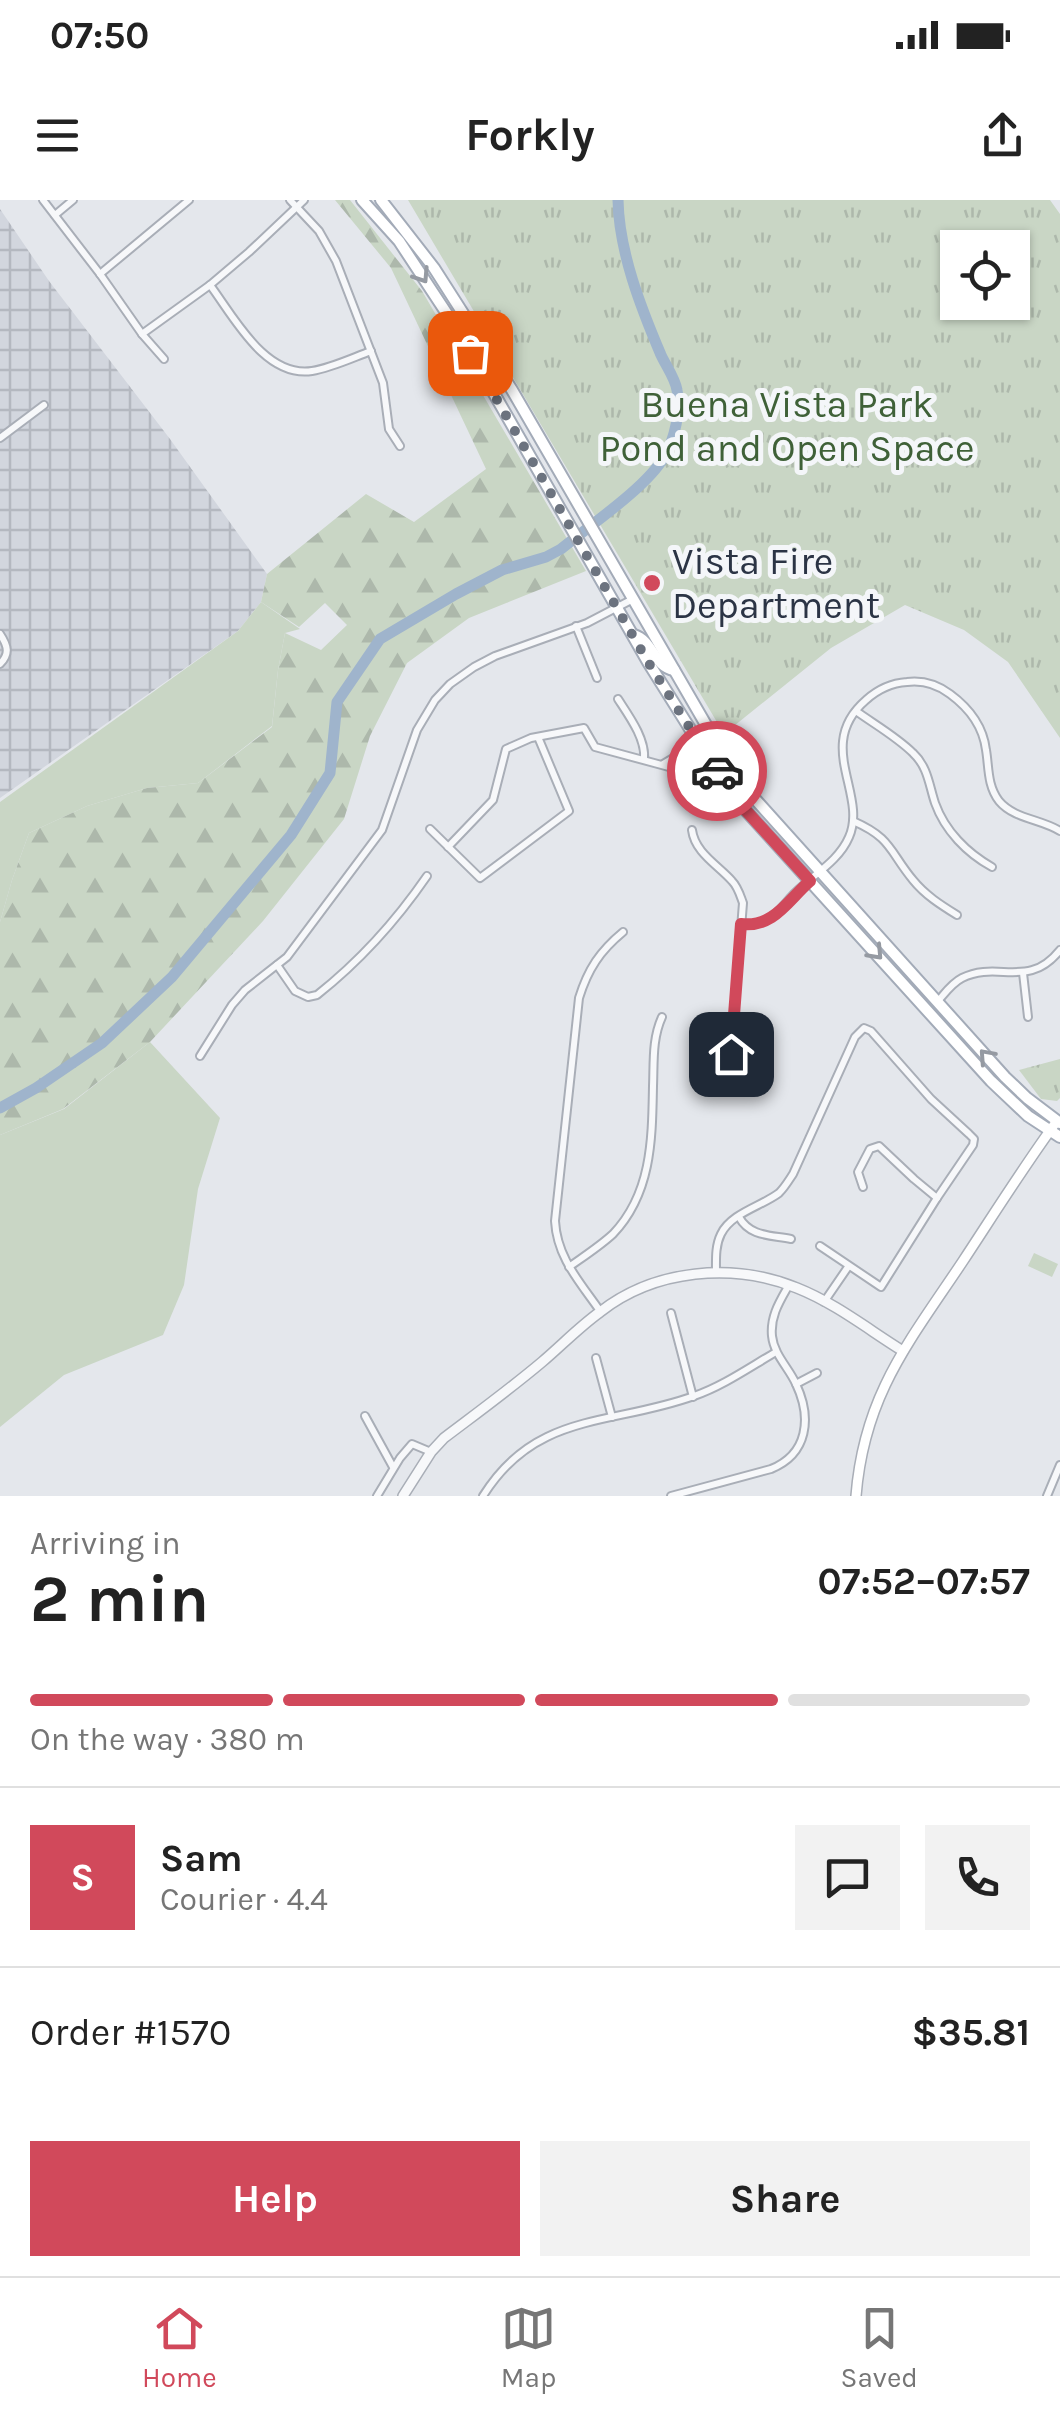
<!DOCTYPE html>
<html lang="en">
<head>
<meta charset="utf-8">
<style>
  body { margin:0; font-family:Karla,sans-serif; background:#f2f2f2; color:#222; height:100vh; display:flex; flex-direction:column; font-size:38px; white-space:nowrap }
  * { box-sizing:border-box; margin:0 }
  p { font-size:32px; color:#767676 }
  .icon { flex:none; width:55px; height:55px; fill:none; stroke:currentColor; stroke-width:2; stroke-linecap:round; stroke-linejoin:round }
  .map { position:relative; height:1296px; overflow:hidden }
  .drawer { display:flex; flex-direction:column; background:#fff; flex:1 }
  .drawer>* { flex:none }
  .fabs { position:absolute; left:940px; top:30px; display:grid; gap:20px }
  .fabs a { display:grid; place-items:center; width:90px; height:90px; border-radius:0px; background:#fff; box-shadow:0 2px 8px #0004; font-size:50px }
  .pin { position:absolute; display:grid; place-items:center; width:85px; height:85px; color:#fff; margin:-42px; border-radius:20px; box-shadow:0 5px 15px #0006 }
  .courier { position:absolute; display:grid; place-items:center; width:100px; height:100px; margin:-50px; border:8px solid #d1495b; border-radius:50%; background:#fff; color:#222; box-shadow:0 2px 12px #0007 }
  .headline em { font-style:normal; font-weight:700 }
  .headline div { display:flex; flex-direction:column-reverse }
  .headline { display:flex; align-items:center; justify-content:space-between; height:170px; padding:0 30px }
  h1 { font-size:65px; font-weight:700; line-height:75px }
  .bar { display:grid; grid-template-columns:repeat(4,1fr); gap:15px 10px; align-content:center; height:120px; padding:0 30px }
  .bar i { height:12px; border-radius:8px; background:#e0e0e0 }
  .bar .on { background:#d1495b }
  .bar p { grid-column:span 4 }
  .line { display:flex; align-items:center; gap:25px; padding:0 30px; border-top:2px solid #e0e0e0 }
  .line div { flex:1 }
  .round { display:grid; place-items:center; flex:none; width:105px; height:105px; border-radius:0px; background:#f2f2f2 }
  .action { display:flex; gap:20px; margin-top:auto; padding:20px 30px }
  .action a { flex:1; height:115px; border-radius:0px; background:#d1495b; color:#fff; font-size:40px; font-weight:700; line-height:115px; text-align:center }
  .action a+a { background:#f2f2f2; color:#222 }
  .status { display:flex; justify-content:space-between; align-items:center; height:70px; padding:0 50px; background:#fff; direction:ltr }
  .status svg { height:28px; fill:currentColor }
  header { display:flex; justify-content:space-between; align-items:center; height:130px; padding:0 30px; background:#fff; font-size:45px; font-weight:700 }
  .tabs { display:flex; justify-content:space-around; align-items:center; height:140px; border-top:2px solid #e0e0e0; background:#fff; font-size:28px; color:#767676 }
  .tabs a { display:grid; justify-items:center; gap:5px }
  .tabs .on { color:#d1495b }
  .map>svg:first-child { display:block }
  .industrial { fill:url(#industrial-grid) }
  .grass { fill:#c9d6c5 }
  .forest { fill:url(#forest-firs) }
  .park { fill:url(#park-tufts); fill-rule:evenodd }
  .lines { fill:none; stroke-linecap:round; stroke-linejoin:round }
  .river { stroke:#9fb4cc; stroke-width:11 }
  .minor-casing { stroke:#a9aeb7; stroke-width:10 }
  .tertiary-casing { stroke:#a9aeb7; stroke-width:12 }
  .secondary-casing { stroke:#a9aeb7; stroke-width:12 }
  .primary-casing { stroke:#a3abb8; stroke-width:14 }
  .minor { stroke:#f7f8fa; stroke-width:6 }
  .tertiary { stroke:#f7f8fa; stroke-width:9 }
  .secondary { stroke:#fff; stroke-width:9 }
  .primary { stroke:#fff; stroke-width:10 }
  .oneway { stroke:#959aa2 }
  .done { stroke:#6c737f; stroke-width:10; stroke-dasharray:0 18 }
  .route { stroke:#d1495b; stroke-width:12 }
  .poi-dot { fill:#d1495b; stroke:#f4f6f9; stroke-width:4 }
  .labels { text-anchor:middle; stroke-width:10; stroke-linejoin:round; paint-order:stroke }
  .park-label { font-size:38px; fill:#3f6138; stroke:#f4f6f9 }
  .poi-label { font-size:38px; fill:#2b3445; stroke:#f4f6f9; text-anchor:start }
</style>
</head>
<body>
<div class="status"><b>07:50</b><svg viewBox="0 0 49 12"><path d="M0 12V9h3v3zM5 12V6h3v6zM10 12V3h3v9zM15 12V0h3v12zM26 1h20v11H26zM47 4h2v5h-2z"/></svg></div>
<header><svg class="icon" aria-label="menu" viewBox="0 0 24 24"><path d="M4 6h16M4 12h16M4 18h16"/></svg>Forkly<svg class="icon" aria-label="share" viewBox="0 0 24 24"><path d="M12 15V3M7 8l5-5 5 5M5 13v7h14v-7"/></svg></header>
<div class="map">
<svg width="1060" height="1296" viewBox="0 0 1060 1296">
  <defs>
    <pattern id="industrial-grid" width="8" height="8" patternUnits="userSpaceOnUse" patternTransform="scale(2.5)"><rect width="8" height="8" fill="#d2d6de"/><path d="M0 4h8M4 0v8" fill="none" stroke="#b4b8c0"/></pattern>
    <pattern id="forest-firs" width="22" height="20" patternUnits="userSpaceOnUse" patternTransform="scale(2.5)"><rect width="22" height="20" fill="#c9d6c5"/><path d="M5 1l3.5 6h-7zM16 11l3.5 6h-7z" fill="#adb8ab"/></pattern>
    <pattern id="park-tufts" width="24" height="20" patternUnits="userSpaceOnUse" patternTransform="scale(2.5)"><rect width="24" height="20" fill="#c9d6c5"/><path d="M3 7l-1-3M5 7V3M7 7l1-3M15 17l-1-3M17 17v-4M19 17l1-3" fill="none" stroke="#adb8ab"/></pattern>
  </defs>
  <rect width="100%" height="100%" fill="#e4e7ec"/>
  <!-- industrial -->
  <path class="industrial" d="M0,9L49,81L170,239L267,374L261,402L238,431L0,598Z"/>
  <!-- grass -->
  <g class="grass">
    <path d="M261,402L300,429L285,433L278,470L272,526L198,583L147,588L87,606L29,633L12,680L0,722V602L238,431Z"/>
    <path d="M150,842L220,918L198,989L184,1085L163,1135L64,1175L0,1227V935L64,909Z"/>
    <path d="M1034,1053L1058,1064L1052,1077L1028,1066Z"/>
  </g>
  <!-- forest -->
  <path class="forest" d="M335,0H350L422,91L586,371L469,418L407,463L370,536L344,619L263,721L150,842L63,909L0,935V722L12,680L29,633L87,606L147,588L198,583L272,527L278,470L285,433L321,450L347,425L325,403L299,427L261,402L267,374L366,294L414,322L486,269L391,68Z"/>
  <!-- park -->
  <g class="park">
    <path d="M408,0H1050L1060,14V538L1008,462L964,430L905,405L831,448L724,534ZM958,48H1012V102H958Z"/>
    <path d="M1060,859V898L1057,901L1041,899L1019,870Z"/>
  </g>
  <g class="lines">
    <!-- river -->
    <path class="river" d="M0,908L36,888L102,843L172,777L291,635L330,573L337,502L380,439L456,394L502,370L546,357L561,349C589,326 647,287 664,257C675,239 681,210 677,190C675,178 666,166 661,155C641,108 619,52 618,0"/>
    <defs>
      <g id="minor">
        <path d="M43,0L100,74L142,134L164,159"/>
        <path d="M290,0L319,31L336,61L383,183L389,229L400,246"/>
        <path d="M55,15L73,0"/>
        <path d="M100,74L189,0"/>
        <path d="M210,85C234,117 265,178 312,171C331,168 352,158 371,151"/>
        <path d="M142,134L210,85L249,52L304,0"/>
        <path d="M0,238L44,205"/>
        <path d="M576,426L597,478"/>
        <path d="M0,434C8,446 10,454 0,464"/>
        <path d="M618,499C629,516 646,539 644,559"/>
        <path d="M856,511C874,524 897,537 913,553C928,567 929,585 935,603C945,631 967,653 992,667"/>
        <path d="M663,564L698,543"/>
        <path d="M853,621C892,638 889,651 913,680C925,695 941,705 957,715"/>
        <path d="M430,629L480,678L569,611L538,537"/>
        <path d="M692,630C695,653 718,665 732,681C738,687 740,695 743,703L731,854L737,865"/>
        <path d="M448,647L493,600L506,549L531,538L584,528L595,547L669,567L683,562L704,551"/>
        <path d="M741,724C766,727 776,715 791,697C809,677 838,663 849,637C868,594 814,545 866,500C877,490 892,483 907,482C923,480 938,485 950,494C969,508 983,525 986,550C989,567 987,585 999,601C1014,619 1041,619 1060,631"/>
        <path d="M277,765L295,791L308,797L317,795C360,761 396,721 427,676"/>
        <path d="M1023,773L1028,817"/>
        <path d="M938,801C945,793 952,783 962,778C998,760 1028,790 1060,750"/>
        <path d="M200,856L232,805L245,790L287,757L382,630L417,530L435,500L450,484L474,467L495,456L587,423L633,399"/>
        <path d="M863,987L858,972L870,949L879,946L914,979L937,998"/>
        <path d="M739,1017C750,1037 771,1035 791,1039"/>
        <path d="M569,1067C583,1057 600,1046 613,1034C652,993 652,939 653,886C654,862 652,839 662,817"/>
        <path d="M716,1073C716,1060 715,1046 721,1034C731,1013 762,1006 779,993C785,987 789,980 793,974L855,837L864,828L871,831L931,899L969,934L974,939L973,945L937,998L881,1087L820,1046"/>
        <path d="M824,1102L848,1067"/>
        <path d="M600,1111C580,1082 557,1058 555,1021L579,798C588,769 600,751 623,732"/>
        <path d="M671,1113L693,1197"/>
        <path d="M596,1158L612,1217"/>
        <path d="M796,1184L817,1173"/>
        <path d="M365,1216L393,1267"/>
        <path d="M377,1296L400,1258L412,1244L431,1252"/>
        <path d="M483,1296C536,1211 611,1226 694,1196C723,1186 750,1167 776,1152"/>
        <path d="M671,1296L771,1269C808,1254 812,1218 796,1184C789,1168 774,1155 772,1136C770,1116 780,1101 789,1085"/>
        <path d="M1047,1296L1060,1265"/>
      </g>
      <path id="tertiary" d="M403,1296L431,1252L444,1238C477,1213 510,1189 542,1162C561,1146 579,1127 600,1112C655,1069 733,1062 797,1088C835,1103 869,1130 903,1151"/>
      <path id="secondary" d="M856,1296C864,1195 909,1142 963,1061C994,1014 1024,966 1057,921"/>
      <g id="primary">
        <path d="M362,0L399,41L457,129L648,462L719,575L740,604L991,881L1028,916L1060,937"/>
        <path d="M381,0L434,68L512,190L720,549L755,599L1005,877L1027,898L1060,923"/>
        <path d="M634,435C653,441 654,467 674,470"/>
      </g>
    </defs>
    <!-- minor casing -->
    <use href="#minor" class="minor-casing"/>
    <!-- tertiary casing -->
    <use href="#tertiary" class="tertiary-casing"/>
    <!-- secondary casing -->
    <use href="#secondary" class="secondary-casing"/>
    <!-- primary casing -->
    <use href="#primary" class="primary-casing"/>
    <!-- minor -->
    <use href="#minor" class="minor"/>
    <!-- tertiary -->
    <use href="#tertiary" class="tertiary"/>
    <!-- secondary -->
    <use href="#secondary" class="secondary"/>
    <!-- primary -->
    <use href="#primary" class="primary"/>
  </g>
  <!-- one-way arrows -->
  <defs><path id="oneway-chevron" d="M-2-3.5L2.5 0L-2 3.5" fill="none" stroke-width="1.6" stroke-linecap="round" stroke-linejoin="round" transform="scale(2.5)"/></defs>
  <g class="oneway">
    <use href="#oneway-chevron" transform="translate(422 76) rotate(57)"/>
    <use href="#oneway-chevron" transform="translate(876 753) rotate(47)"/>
    <use href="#oneway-chevron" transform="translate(986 856) rotate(-132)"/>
  </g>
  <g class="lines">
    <!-- done -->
    <path class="done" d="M470,153L648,462L717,571"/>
    <!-- route -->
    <path class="route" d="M717,571L740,604L810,681C788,700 774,728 741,724L731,854"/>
  </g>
  <!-- markers -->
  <circle class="poi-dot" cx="652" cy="383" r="10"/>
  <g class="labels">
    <!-- park labels -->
    <g class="park-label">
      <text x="787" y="217">Buena Vista Park<tspan x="787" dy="44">Pond and Open Space</tspan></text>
    </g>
    <!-- poi labels -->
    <g class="poi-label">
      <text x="672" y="374">Vista Fire<tspan x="672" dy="44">Department</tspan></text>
    </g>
  </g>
</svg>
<div class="fabs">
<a><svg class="icon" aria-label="locate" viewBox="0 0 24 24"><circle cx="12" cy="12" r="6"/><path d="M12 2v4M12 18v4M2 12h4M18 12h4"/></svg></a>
</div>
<div class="pin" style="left:470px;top:153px;background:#ea580c"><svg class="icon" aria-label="bag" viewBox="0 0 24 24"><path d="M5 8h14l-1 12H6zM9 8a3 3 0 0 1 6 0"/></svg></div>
<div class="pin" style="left:731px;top:854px;background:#1f2937"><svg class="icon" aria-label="home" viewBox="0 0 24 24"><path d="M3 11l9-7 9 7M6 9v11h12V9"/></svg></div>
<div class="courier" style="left:717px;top:571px"><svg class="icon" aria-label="car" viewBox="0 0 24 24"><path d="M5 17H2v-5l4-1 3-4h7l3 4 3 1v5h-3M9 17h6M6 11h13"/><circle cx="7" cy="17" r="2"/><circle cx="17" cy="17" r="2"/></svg></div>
</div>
<section class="drawer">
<div class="headline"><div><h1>2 min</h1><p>Arriving in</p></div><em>07:52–07:57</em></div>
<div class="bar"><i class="on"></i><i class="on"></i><i class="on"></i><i></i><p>On the way · 380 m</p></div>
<div class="line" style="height:180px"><b class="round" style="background:#d1495b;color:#fff">S</b><div><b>Sam</b><p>Courier · 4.4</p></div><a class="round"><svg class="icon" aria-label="chat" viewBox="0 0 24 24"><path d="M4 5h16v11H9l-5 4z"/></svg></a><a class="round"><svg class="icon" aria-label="phone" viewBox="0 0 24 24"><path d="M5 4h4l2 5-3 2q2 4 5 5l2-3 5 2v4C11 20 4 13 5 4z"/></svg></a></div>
<div class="line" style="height:130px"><div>Order #1570</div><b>$35.81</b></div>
<div class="action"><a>Help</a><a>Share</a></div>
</section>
<nav class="tabs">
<a class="on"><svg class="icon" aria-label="home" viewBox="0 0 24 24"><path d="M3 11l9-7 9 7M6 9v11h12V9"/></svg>Home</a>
<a><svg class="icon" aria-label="map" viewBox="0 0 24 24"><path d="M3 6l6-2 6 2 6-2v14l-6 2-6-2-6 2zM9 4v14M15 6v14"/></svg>Map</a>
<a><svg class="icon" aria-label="saved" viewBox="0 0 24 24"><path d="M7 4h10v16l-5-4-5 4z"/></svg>Saved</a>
</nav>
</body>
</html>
